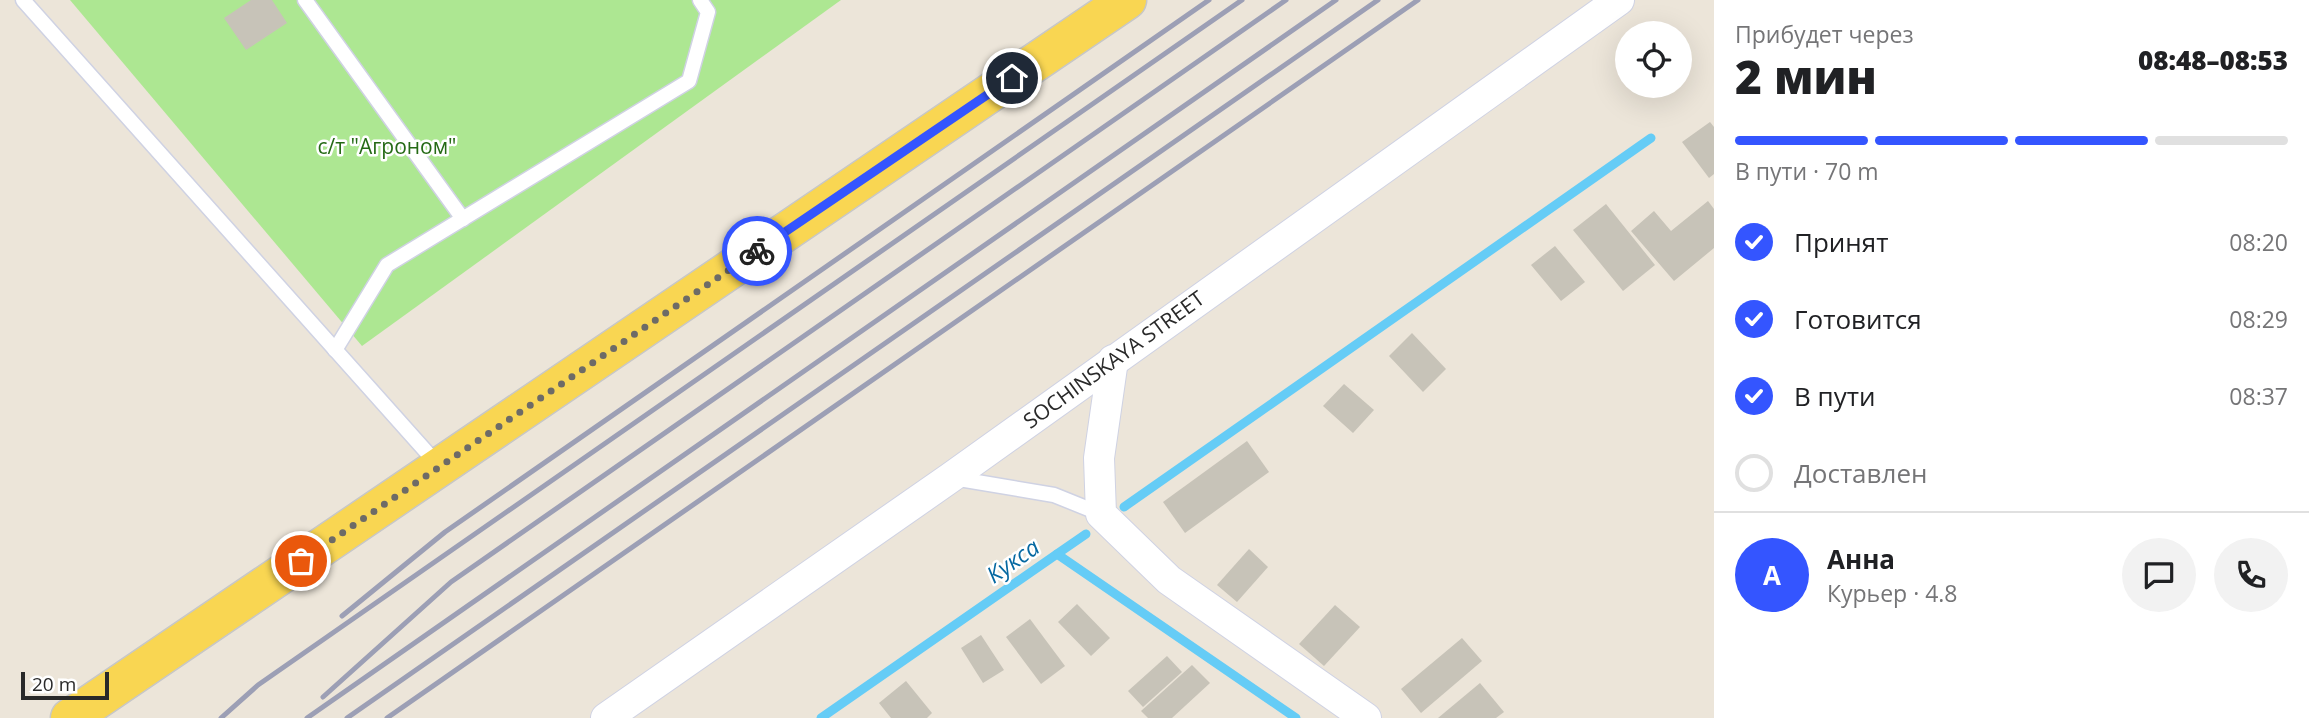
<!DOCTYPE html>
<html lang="ru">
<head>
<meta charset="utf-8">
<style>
  body { margin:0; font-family:"Open Sans",sans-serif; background:#f2f2f2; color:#202124; height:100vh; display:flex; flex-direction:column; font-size:26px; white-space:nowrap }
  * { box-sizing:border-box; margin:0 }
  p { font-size:23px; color:#757577 }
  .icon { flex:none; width:38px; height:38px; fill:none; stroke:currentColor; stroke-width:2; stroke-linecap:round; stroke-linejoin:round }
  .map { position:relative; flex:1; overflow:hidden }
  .side { display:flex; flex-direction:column; background:#fff; width:595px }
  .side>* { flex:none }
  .buttons { position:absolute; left:1615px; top:21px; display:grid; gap:14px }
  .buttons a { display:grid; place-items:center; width:77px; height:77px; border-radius:50%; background:#fff; box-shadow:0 7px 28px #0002; font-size:35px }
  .scale { position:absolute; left:21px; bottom:18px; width:88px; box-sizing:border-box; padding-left:7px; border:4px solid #292929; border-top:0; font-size:19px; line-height:24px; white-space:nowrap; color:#292929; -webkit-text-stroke:5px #fff; paint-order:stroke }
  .pin { position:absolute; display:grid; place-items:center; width:60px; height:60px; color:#fff; margin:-30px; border:4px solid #fff; border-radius:50%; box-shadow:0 2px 7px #0007 }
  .courier { position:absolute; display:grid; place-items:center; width:70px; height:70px; margin:-35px; border:5px solid #3455ff; border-radius:50%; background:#fff; color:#222; box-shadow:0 2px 9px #0007 }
  .headline em { font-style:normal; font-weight:800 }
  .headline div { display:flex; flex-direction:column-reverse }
  .headline { display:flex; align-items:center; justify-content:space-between; height:119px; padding:0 21px }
  h1 { font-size:46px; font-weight:800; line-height:52px }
  .bar { display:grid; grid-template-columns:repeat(4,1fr); gap:10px 7px; align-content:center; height:84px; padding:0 21px }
  .bar i { height:9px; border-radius:5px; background:#e0e0e0 }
  .bar .active { background:#3455ff }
  .bar p { grid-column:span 4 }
  .line { display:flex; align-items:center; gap:18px; padding:0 21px; border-top:2px solid #e0e0e0 }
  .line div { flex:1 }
  .round { display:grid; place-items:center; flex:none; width:74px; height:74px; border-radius:37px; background:#f2f2f2 }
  ol { padding:0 21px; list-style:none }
  li { display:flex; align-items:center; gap:21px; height:77px }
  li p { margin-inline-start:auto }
  li .icon { padding:7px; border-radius:50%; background:#3455ff; color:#fff; stroke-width:4 }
  li:last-child { color:#757577 }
  li i { width:38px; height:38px; border:4px solid #e0e0e0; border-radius:50% }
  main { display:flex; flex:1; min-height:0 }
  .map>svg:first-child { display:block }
  .green { fill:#ade792 }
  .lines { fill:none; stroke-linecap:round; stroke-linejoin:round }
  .stream { stroke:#65ccf6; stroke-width:9 }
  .building { fill:#c7c3b8 }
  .service-casing { stroke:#cfd2e3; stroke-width:17 }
  .minor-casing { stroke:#cfd2e3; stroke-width:32 }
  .primary-casing { stroke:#c7c7c7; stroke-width:41 }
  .service { stroke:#fff; stroke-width:14 }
  .minor { stroke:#fff; stroke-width:30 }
  .primary { stroke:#f9d652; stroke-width:38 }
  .rail { stroke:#9c9fb5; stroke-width:5 }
  .done { stroke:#6d6b67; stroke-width:7; stroke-dasharray:0 12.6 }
  .route { stroke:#3455ff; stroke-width:9 }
  .labels { text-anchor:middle; stroke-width:5; stroke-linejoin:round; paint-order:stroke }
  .park-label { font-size:21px; fill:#256a15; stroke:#fff }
  .street-label { font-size:21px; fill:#292929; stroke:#fff }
  .water-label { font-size:23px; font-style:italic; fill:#0568a1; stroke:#fff }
</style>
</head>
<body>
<main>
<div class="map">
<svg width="1714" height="718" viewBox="0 0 1714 718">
  <rect width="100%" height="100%" fill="#ece5d9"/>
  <!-- green -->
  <path class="green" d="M70,0H841L362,346Z"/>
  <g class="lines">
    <!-- stream -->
    <g class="stream">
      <path d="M1124,507L1651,138"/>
      <path d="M1057,554L1086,534"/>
      <path d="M821,718L1057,554L1296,718"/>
    </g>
  </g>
  <!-- building -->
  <g class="building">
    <path d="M251,0H272L287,23L246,50L224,18Z"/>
    <path d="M1710,122L1714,127V174L1709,178L1682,142Z"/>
    <path d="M1708,201L1714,209V248L1674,281L1631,231L1654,211L1671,231Z"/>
    <path d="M1606,204L1655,265L1623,291L1573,230Z"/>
    <path d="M1555,246L1585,282L1561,301L1531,265Z"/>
    <path d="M1412,333L1446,369L1423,392L1389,356Z"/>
    <path d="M1344,384L1374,410L1353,433L1323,406Z"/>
    <path d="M1247,441L1269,472L1185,533L1163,502Z"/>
    <path d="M1249,549L1268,567L1237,602L1217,585Z"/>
    <path d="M1077,604L1110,638L1091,656L1058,622Z"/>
    <path d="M1335,605L1360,627L1324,666L1299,644Z"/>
    <path d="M1030,619L1065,666L1041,684L1006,637Z"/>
    <path d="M981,635L1004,670L983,683L961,648Z"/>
    <path d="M1462,638L1482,661L1421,713L1401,689Z"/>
    <path d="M1167,656L1182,672L1143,707L1128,691Z"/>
    <path d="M1192,665L1210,683L1172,718H1148L1141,711Z"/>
    <path d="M906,681L932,713L927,718H891L879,703Z"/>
    <path d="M1480,683L1504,712L1496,718H1438Z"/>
  </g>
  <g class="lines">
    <defs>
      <g id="service">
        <path d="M23,0L439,466"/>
        <path d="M305,0L463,219"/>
        <path d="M335,350L387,265L689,81L708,12L700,0"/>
        <path d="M953,478L1054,495L1101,514"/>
      </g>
      <g id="minor">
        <path d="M1113,360L1099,458L1101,514L1169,580L1366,718"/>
        <path d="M606,718L950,478L1619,0"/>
      </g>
      <path id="primary" d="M70,718L1127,0"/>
    </defs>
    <!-- service casing -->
    <use href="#service" class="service-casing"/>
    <!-- minor casing -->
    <use href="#minor" class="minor-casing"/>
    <!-- primary casing -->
    <use href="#primary" class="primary-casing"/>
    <!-- service -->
    <use href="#service" class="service"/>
    <!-- minor -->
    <use href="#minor" class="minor"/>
    <!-- primary -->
    <use href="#primary" class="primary"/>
    <!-- rail -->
    <g class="rail">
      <path d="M342,616L445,532L1209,0"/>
      <path d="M323,697L451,582L1286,0"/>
      <path d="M221,718L258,685L1242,0"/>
      <path d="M307,718L1336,0"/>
      <path d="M347,718L1378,0"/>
      <path d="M387,718L1418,0"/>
    </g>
  </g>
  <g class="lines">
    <!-- done -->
    <path class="done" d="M301,561L757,251"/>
    <!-- route -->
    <path class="route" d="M757,251L1012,78"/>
  </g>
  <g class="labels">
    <!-- park labels -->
    <g class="park-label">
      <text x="387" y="154">с/т "Агроном"</text>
    </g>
    <!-- street labels -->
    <g class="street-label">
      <text transform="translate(1114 360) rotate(-36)" y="7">SOCHINSKAYA STREET</text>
    </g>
    <!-- water labels -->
    <g class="water-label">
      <text transform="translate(1013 561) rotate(-35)" y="8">Кукса</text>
    </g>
  </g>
</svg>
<div class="buttons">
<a><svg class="icon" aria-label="locate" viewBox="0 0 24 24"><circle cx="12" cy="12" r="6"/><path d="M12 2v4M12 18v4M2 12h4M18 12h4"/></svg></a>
</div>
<div class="scale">20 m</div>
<div class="pin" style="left:301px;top:561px;background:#ea580c"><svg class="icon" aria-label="bag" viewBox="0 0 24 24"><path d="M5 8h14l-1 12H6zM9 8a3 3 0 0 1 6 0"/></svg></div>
<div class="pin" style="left:1012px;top:78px;background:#1f2937"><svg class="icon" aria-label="home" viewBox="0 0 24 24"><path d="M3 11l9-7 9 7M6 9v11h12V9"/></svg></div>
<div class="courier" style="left:757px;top:251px"><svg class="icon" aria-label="bike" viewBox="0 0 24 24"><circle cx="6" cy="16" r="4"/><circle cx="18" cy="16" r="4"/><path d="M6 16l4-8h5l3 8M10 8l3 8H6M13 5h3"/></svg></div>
</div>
<section class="side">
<div class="headline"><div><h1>2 мин</h1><p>Прибудет через</p></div><em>08:48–08:53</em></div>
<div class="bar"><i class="active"></i><i class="active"></i><i class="active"></i><i></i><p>В пути · 70 m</p></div>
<ol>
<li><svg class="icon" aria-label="check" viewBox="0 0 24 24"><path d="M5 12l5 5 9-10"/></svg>Принят<p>08:20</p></li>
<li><svg class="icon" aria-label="check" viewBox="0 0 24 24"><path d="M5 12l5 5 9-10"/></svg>Готовится<p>08:29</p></li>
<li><svg class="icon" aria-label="check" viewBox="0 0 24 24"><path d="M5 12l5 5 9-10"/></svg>В пути<p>08:37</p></li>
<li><i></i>Доставлен</li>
</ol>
<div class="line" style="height:126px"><b class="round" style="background:#3455ff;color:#fff">А</b><div><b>Анна</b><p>Курьер · 4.8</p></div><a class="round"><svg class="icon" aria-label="chat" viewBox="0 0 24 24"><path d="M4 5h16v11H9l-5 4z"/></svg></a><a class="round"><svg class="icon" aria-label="phone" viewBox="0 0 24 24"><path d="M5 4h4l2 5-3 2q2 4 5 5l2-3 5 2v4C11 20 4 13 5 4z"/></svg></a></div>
</section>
</main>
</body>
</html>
